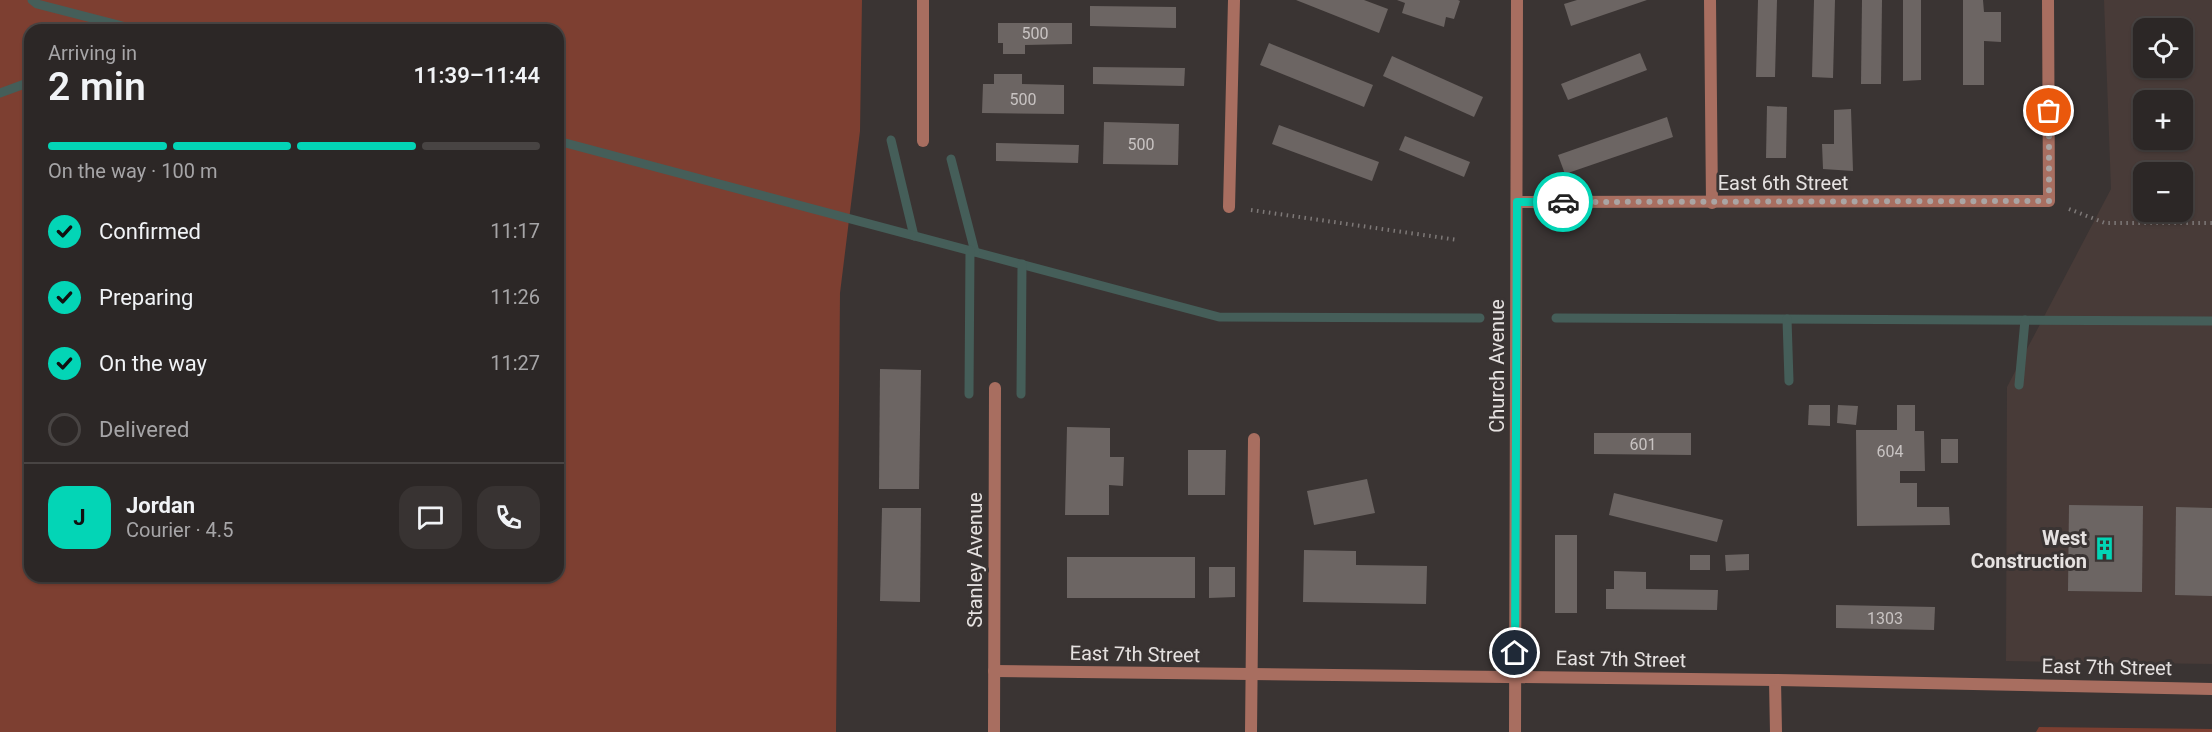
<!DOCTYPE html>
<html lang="en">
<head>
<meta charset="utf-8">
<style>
  body { margin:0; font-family:Roboto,sans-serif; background:#383332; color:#f1f3f6; height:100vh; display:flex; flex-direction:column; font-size:22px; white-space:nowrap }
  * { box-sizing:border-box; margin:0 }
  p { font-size:20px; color:#a6a5a7 }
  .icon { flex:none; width:33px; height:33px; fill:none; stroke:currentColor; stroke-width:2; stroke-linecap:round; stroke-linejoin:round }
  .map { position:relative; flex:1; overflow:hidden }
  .drawer { position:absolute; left:24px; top:24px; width:540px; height:558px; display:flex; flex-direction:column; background:#2c2726; border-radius:18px; box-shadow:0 2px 4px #0004,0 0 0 2px #484443 }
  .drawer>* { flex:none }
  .buttons { position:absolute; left:2133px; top:18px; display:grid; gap:12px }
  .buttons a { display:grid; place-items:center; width:60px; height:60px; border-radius:12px; background:#2c2726; box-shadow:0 2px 4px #0004,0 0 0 2px #484443; font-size:30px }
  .pin { position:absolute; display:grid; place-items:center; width:51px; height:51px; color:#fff; margin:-26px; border:3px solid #fff; border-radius:50%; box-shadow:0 2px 6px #0007 }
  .courier { position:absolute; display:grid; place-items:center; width:60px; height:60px; margin:-30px; border:4px solid #03d5b6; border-radius:50%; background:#fff; color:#222; box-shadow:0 2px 8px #0007 }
  .summary em { font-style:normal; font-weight:600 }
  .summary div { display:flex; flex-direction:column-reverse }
  .summary { display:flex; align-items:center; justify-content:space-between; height:102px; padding:0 24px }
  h1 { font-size:39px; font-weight:600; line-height:45px }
  .bar { display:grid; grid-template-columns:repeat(4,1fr); gap:9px 6px; align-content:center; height:72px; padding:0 24px }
  .bar i { height:8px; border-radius:4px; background:#484443 }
  .bar .active { background:#03d5b6 }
  .bar p { grid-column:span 4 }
  .line { display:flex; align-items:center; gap:15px; padding:0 24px; border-top:2px solid #484443 }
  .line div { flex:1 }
  .round { display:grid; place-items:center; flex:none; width:63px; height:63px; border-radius:18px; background:#383332 }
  ol { padding:0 24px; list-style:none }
  li { display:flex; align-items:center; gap:18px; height:66px }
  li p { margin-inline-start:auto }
  li .icon { padding:6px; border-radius:50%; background:#03d5b6; color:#111; stroke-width:4 }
  li:last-child { color:#a6a5a7 }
  li i { width:33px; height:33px; border:3px solid #484443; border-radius:50% }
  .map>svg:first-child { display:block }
  .built { fill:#483b38; fill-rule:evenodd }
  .green { fill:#7d3f31; fill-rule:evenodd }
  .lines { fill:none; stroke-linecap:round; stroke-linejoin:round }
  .stream { stroke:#455e59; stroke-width:9 }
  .building { fill:#6c6563 }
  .path { stroke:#7e7978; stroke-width:4; stroke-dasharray:1.5 4.5; stroke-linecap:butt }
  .lane { stroke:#a86e60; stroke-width:12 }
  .street { stroke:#a86e60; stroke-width:12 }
  .done { stroke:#aaa5a4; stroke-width:6; stroke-dasharray:0 10.8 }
  .route { stroke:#03d5b6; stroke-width:8 }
  .labels { text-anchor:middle; stroke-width:6; stroke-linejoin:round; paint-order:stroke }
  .number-label { font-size:16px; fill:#c8c3c2 }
  .street-label { font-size:20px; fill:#e6e2e1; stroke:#3a3433 }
  .poi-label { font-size:20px; font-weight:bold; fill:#e6e2e1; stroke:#3a3433; text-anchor:end }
</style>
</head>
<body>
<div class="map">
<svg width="2212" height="732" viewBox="0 0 2212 732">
  <rect width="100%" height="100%" fill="#3a3433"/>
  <!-- built -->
  <path class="built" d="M2104,0H2212V664L2006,661L2007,387L2111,189ZM2144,28H2182V68H2144ZM2144,100H2182V140H2144ZM2144,172H2182V212H2144Z"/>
  <!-- green -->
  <g class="green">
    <path d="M0,0H862L860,131L840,293L836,732H0ZM30,30H558V576H30Z"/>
    <path d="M2039,727L2212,729V732H2036Z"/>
  </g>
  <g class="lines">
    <!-- stream -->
    <g class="stream">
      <path d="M32,0L37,4L138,30"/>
      <path d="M0,93L30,82"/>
      <path d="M891,140L914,236"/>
      <path d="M558,141L1219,317L1480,318"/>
      <path d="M951,159L975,252"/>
      <path d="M1556,318L2212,321"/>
      <path d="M1787,319L1789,381"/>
      <path d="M2019,385L2025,320"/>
      <path d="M969,394L970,250"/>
      <path d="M1021,394L1022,264"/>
    </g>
  </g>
  <!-- building -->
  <g class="building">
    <path d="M1296,0H1364L1388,9L1379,33Z"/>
    <path d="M1397,0H1458L1460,1L1454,19L1446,17L1444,27L1402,13L1405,3Z"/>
    <path d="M1577,0H1647L1571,26L1564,4Z"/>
    <path d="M1758,0H1777L1775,77H1756Z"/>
    <path d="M1814,0H1835L1833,78L1812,77Z"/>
    <path d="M1862,0H1882L1881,84H1861Z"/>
    <path d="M1903,0H1921V80L1903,81Z"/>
    <path d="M1963,0H1983L1984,12H2001V42L1984,41V85H1963Z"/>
    <path d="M1090,6L1176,7V28L1090,26Z"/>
    <path d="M998,23H1072V44L1025,45V54H1003V43H998Z"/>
    <path d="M1269,43L1373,85L1364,107L1260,65Z"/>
    <path d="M1640,53L1647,70L1568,100L1561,84Z"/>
    <path d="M1392,56L1483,97L1474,117L1383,76Z"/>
    <path d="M1093,67L1185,68L1184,86L1093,84Z"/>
    <path d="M994,74H1022V84L1064,85V114L982,113L983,84H994Z"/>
    <path d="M1767,106L1787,107L1786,158H1766Z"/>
    <path d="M1851,109L1853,171L1823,169L1822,144H1834V110Z"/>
    <path d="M1667,117L1673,137L1565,174L1558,155Z"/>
    <path d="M1104,122L1179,124L1178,165L1103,164Z"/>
    <path d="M1279,125L1379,162L1372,181L1272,144Z"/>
    <path d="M1405,136L1470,162L1464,177L1399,150Z"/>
    <path d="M996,143L1079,145L1078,163L996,161Z"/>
    <path d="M880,369L921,370L919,489H879Z"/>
    <path d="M1809,405H1830V426L1808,425Z"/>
    <path d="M1838,405L1858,406L1856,425L1837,423Z"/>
    <path d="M1897,405H1915V431H1924L1925,471H1900V483H1917V507H1949L1950,525L1857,526L1856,430H1897Z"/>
    <path d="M1067,427L1110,428V457H1124L1123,486L1109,485V515H1065Z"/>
    <path d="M1594,433H1691V455L1594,454Z"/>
    <rect x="1941" y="439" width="17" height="24"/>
    <path d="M1188,450H1226L1225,495H1188Z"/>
    <path d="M1367,479L1375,513L1314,525L1307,491Z"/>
    <path d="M1614,493L1723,520L1717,542L1609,515Z"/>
    <path d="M2069,505L2143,506L2142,592L2068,591Z"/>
    <path d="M2176,507L2212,508V596L2175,595Z"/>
    <path d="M882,508H921L920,602L880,601Z"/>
    <rect x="1555" y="535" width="22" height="78"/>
    <path d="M1304,550L1356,551V565L1427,566L1426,604L1303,602Z"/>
    <path d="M1749,554V570L1726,571L1725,555Z"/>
    <rect x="1690" y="555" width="20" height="15"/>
    <rect x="1067" y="557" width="128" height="41"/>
    <path d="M1209,567H1235V597L1209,598Z"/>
    <path d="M1614,571L1646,572V589L1718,590L1717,610L1606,609V589H1614Z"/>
    <path d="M1836,605L1935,607L1934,630L1836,628Z"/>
  </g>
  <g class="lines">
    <!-- path -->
    <g class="path">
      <path d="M2069,209L2105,223H2212"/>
      <path d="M1251,210L1458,240"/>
    </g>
    <!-- lane -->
    <g class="lane">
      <path d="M1775,680L1776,732"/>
      <path d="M1251,732L1254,439"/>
    </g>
    <!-- street -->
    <g class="street">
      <path d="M923,0V141"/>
      <path d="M1710,0L1712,203"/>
      <path d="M1517,202L2049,201L2048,0"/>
      <path d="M1229,207L1234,0"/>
      <path d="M994,671L1775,680L2212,689"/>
      <path d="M994,732L995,388"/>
      <path d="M1515,732L1517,0"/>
    </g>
  </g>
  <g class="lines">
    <!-- done -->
    <path class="done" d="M1563,202L2049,201V111"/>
    <!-- route -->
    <path class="route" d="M1515,653L1517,202H1563"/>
  </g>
  <!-- icons -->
  <defs>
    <symbol id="building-bare" viewBox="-9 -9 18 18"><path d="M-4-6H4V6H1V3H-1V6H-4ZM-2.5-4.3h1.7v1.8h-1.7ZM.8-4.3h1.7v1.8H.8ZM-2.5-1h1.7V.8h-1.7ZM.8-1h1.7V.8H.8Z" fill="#03d5b6" stroke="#3a3433" stroke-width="2.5" paint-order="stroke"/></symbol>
  </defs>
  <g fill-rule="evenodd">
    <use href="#building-bare" x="2088" y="532" width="33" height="33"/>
  </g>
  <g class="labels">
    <!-- number labels -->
    <g class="number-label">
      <text x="1035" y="39">500</text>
      <text x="1023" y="105">500</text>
      <text x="1141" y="150">500</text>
      <text x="1643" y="450">601</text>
      <text x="1890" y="457">604</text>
      <text x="1885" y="624">1303</text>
    </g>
    <!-- street labels -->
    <g class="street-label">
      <text x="1783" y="190">East 6th Street</text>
      <text transform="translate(1497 366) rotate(-90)" y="7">Church Avenue</text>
      <text transform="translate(975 560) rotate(-90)" y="7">Stanley Avenue</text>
      <text transform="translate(1135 654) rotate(1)" y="7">East 7th Street</text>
      <text transform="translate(1621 659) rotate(1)" y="7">East 7th Street</text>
      <text transform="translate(2107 667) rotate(1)" y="7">East 7th Street</text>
    </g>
    <!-- poi labels -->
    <g class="poi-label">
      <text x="2087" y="545">West<tspan x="2087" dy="23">Construction</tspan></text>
    </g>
  </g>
</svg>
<div class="buttons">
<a><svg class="icon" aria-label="locate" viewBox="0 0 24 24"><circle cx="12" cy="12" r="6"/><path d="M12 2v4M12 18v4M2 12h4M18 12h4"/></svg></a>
<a>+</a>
<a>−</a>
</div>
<div class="pin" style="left:2049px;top:111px;background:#ea580c"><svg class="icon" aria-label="bag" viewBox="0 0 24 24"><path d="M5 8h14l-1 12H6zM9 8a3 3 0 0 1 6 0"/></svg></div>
<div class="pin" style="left:1515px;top:653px;background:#1f2937"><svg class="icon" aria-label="home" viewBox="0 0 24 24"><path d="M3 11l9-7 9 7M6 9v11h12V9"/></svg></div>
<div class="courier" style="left:1563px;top:202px"><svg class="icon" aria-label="car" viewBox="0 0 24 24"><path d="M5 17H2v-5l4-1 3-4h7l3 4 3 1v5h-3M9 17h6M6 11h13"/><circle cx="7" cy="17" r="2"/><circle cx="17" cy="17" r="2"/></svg></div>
<section class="drawer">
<div class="summary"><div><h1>2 min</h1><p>Arriving in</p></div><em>11:39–11:44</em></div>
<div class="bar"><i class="active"></i><i class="active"></i><i class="active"></i><i></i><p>On the way · 100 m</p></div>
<ol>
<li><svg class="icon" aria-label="check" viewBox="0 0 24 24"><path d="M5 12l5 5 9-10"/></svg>Confirmed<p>11:17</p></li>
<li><svg class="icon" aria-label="check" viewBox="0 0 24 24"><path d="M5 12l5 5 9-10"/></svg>Preparing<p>11:26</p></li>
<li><svg class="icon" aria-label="check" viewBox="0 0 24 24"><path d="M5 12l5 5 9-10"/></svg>On the way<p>11:27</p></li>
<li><i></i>Delivered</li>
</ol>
<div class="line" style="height:108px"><b class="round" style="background:#03d5b6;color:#111">J</b><div><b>Jordan</b><p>Courier · 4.5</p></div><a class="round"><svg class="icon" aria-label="chat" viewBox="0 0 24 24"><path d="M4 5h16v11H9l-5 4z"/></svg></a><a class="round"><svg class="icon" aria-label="phone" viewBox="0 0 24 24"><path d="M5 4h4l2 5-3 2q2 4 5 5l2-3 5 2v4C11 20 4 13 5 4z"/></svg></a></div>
</section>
</div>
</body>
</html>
